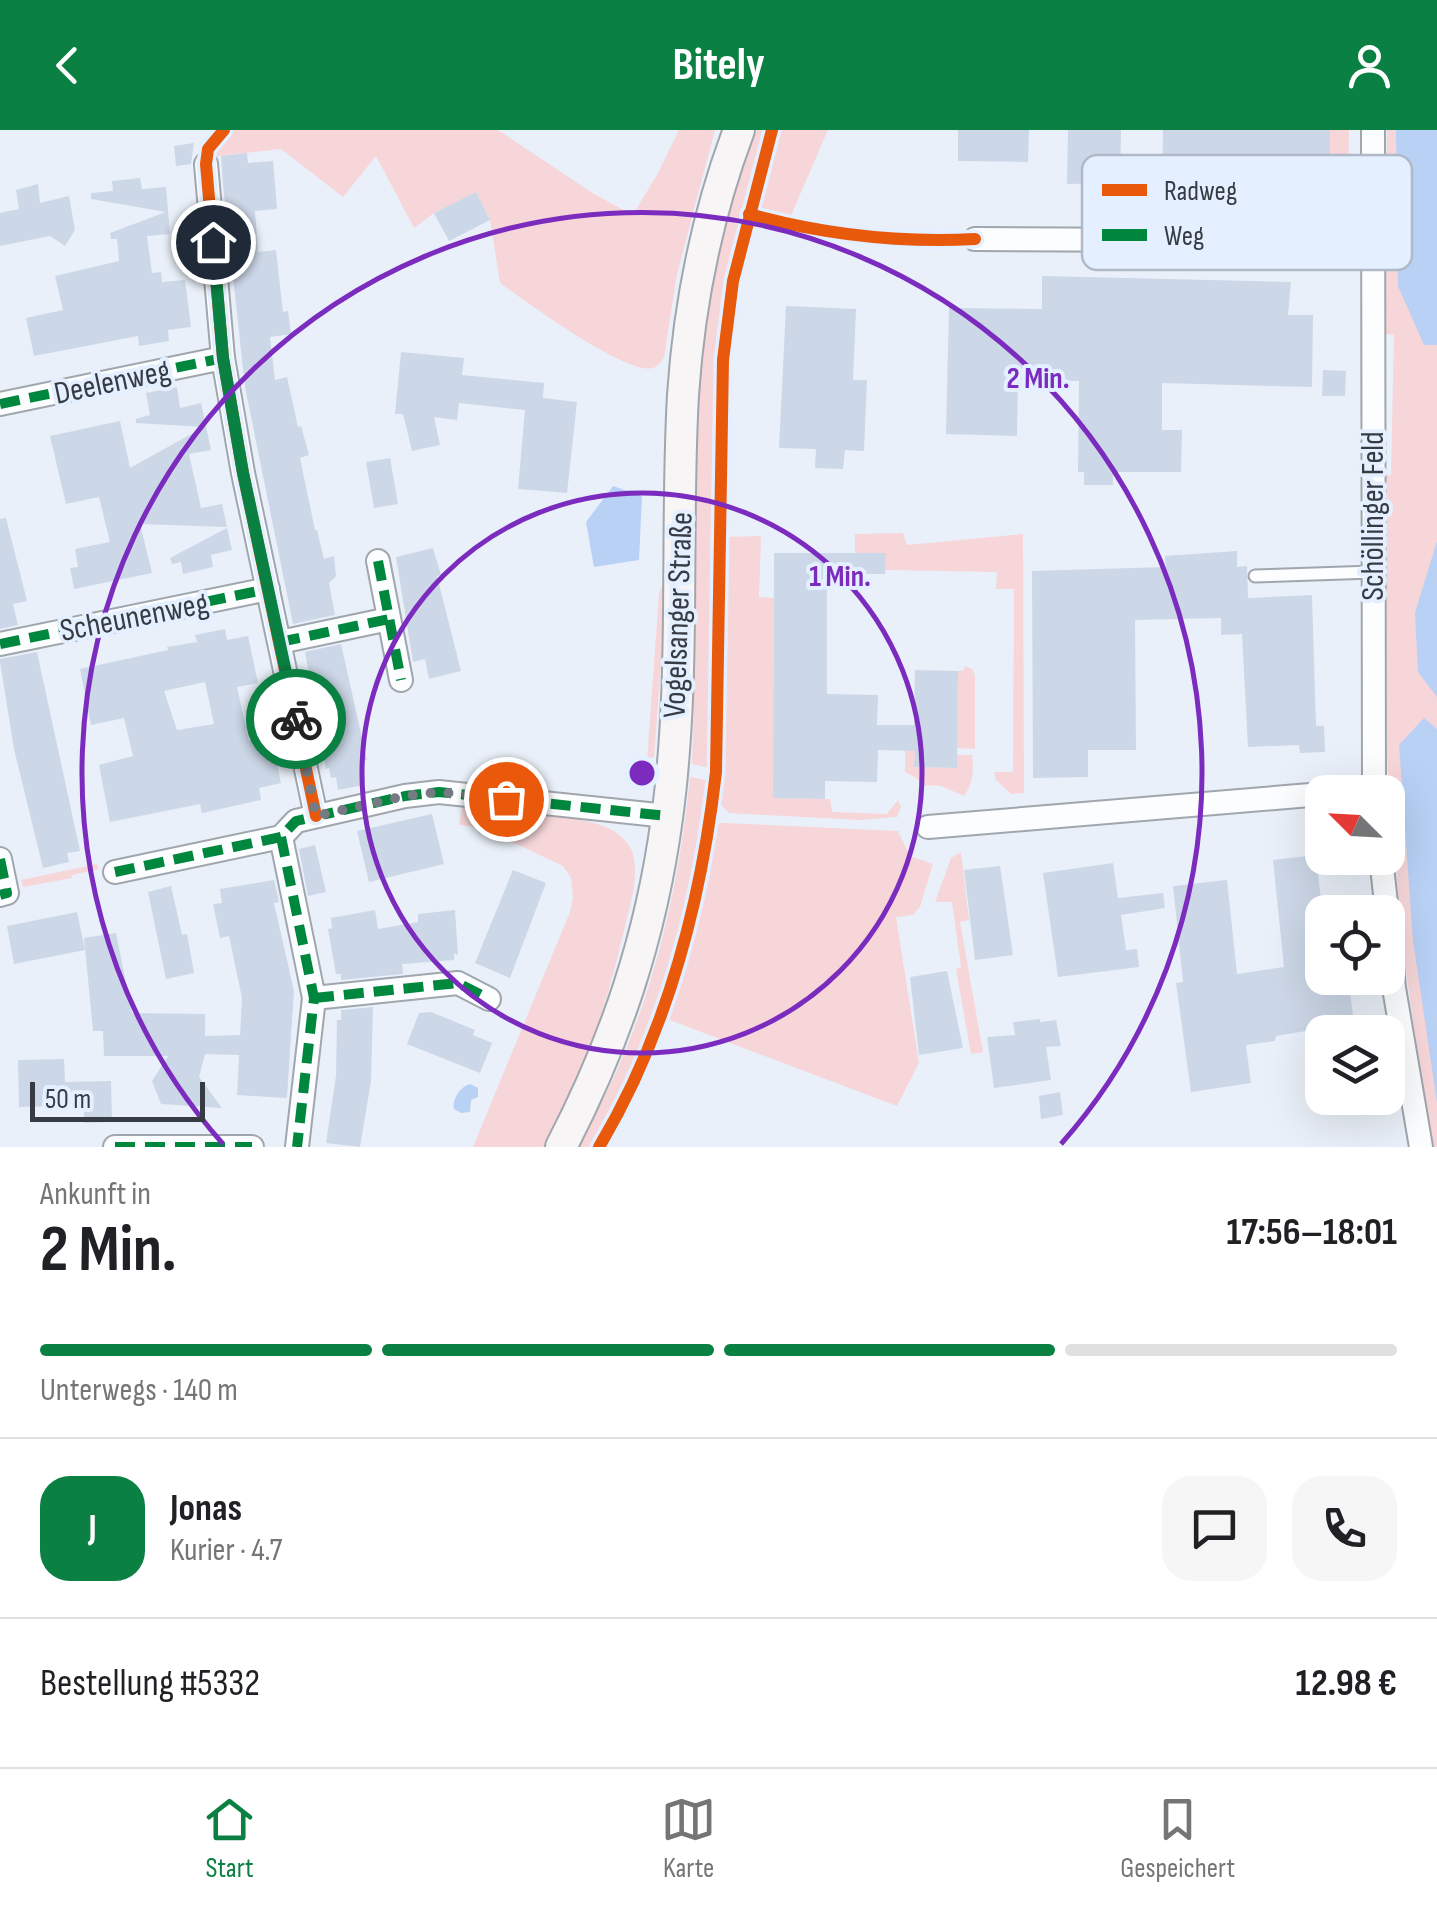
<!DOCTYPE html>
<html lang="de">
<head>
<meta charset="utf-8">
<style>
  body { margin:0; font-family:"Sofia Sans Condensed",sans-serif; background:#f6f6f6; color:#202124; height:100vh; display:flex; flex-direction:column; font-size:38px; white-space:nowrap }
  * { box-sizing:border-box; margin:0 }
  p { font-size:32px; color:#757577 }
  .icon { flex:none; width:55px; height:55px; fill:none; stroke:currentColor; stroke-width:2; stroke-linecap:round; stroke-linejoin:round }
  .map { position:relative; height:1017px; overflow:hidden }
  .drawer { display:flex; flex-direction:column; background:#fff; flex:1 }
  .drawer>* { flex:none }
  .needle { width:65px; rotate:294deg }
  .fabs { position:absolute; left:1305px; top:645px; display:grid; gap:20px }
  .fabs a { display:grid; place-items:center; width:100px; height:100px; border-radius:20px; background:#fff; box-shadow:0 10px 40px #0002; font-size:50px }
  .scale { position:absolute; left:30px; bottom:25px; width:175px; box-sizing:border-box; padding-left:10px; border:5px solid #373c44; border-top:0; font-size:28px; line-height:35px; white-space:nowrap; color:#373c44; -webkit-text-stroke:8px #e4efff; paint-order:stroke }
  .pin { position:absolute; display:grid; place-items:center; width:85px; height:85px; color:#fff; margin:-42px; border:5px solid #fff; border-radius:50%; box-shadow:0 2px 10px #0007 }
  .courier { position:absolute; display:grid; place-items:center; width:100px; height:100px; margin:-50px; border:8px solid #0b8043; border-radius:50%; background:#fff; color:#222; box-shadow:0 2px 12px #0007 }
  .overview em { font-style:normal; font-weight:700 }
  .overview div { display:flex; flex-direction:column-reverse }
  .overview { display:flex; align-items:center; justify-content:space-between; height:170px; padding:0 40px }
  h1 { font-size:65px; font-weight:700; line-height:75px }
  .bar { display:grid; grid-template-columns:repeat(4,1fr); gap:15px 10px; align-content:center; height:120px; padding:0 40px }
  .bar i { height:12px; border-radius:8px; background:#e0e0e0 }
  .bar .on { background:#0b8043 }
  .bar p { grid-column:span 4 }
  .line { display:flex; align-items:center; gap:25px; padding:0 40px; border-top:2px solid #e0e0e0 }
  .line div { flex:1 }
  .round { display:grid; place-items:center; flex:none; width:105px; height:105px; border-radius:30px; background:#f6f6f6 }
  header { display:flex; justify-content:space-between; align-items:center; height:130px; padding:0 40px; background:#0b8043; color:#fff; font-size:45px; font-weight:700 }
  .tab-bar { display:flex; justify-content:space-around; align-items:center; height:140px; border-top:2px solid #e0e0e0; background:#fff; font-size:28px; color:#757577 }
  .tab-bar a { display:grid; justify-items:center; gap:5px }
  .tab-bar .on { color:#0b8043 }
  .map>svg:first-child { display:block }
  .green { fill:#f6d6d9 }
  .water { fill:#b8d1f5 }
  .building { fill:#ccd7e7; fill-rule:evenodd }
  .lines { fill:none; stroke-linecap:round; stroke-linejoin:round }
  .service-casing { stroke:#a0a6ad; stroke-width:15 }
  .minor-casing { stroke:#a0a6ad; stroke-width:26 }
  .secondary-casing { stroke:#a0a6ad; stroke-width:34 }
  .service { stroke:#fcfdfe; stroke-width:11 }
  .minor { stroke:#fcfdfe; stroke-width:22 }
  .secondary { stroke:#f8f5f6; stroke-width:30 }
  .quiet { stroke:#00873e; stroke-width:10; stroke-dasharray:20 10; stroke-linecap:butt }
  .cycleway-casing { stroke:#e4efff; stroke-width:19 }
  .cycleway { stroke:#e8590c; stroke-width:12 }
  .done { stroke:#767b83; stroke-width:10; stroke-dasharray:0 18 }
  .route { stroke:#0b8043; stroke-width:12 }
  .ring { fill:none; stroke:#7b2cbf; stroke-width:5 }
  .labels { text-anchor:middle; stroke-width:8; stroke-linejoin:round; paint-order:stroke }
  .street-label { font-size:32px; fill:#373c44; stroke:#e4efff }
  .key { fill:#e4efff; stroke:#b0b9c7; stroke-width:2.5 }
  .key-label { font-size:28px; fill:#373c44 }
  .centre { fill:#7b2cbf; stroke:#e4efff; stroke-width:5 }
  .ring-label { font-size:30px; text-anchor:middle; font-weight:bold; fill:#7b2cbf; stroke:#e4efff; stroke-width:8; stroke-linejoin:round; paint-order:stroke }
</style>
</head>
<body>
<header><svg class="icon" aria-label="back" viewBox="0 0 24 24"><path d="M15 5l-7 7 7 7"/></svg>Bitely<svg class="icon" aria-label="person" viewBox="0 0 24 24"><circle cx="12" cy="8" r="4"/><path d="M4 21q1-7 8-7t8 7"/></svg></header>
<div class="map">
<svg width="1437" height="1017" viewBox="0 0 1437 1017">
  <rect width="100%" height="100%" fill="#eaf0f9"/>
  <!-- green -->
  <g class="green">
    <path d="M231,0H498L594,64L633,85L658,43L679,0H715L677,144L664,227C661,232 659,236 653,238C627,246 524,170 500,153L490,90L476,62L434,83L414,98L376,26L343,67L281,19L210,27L213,17Z"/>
    <path d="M757,0H766L726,157L718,238L712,480L713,634L710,638L692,634C701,420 673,203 757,0Z"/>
    <path d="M777,0H828L789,90L764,85L756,78Z"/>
    <path d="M1330,0H1349L1348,72L1344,82L1336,89L1330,71Z"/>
    <path d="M1387,0H1437V1017H1431L1403,819L1388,643L1383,546V346L1391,345L1394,205L1385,204Z"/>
    <path d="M903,403L907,415L1023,404L1024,663L1011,664L996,650L994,642H1013L1014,459H996L997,442L885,440L886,424L855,423V404Z"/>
    <path d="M761,406L759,467L774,468L773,668L830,669L832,682L887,684L898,670L901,677L897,687L859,690L729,683L721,675L726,407Z"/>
    <path d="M665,448L667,453L654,627L647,631L659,464Z"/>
    <path d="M965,536L972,539L975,546V619L957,618L958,541L964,540Z"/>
    <path d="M905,620L915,621V637L956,638L957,625H972C974,638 973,655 964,666L941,656L921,655L918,649L905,642Z"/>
    <path d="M690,647L712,651C689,778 665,907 593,1017H577C645,904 677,777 690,647Z"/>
    <path d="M462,677C496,679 594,684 618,704C626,710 633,719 634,729C638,751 630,775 625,796C607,874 584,949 543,1017H473L570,782L573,767L571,748L563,736L483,698L459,695Z"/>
    <path d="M724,693L898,701L910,726L933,734L920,777L913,785L896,787L919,933L897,976L667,889L688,825L712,700L716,694Z"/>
    <path d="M961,722L969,790L960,792L983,922L971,924L956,839L961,837L952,772H935L951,728Z"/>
    <path d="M97,734L99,739L72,745V748L23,757L21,750Z"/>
  </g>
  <!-- water -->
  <g class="water">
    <path d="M1396,0H1437V215H1424L1398,156Z"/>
    <path d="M613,356L642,366L639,430L594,437L586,392Z"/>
    <path d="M1437,411V567L1418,542L1415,483Z"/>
    <path d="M1424,588L1437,599V972L1413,811L1399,615Z"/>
    <path d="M470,954L478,958V967L471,970L470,982L461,983L454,979C452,969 460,957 470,954Z"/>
  </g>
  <!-- building -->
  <g class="building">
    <path d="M958,0H1029L1028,32L958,31Z"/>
    <path d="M1068,0H1121L1120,53L1067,54Z"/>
    <path d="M1163,0H1330V71L1162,67Z"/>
    <path d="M194,13L191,34L176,36L174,16Z"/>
    <path d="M247,23L248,33L273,31L277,79L255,81L258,122L276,120L283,182L288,181L291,204L270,207L275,250L287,247L298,297L301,296L309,325L300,328L315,400H317L324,429L334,426L336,446L329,453L335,485L293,494L245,257L223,55L221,26Z"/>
    <path d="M140,48L142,59L166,57L170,104L147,106L152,143L161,142L162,152L185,150L191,197L168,200L169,211L139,216L138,206L34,226L26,188L63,180L55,146L119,131L117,109H111L110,103L166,82L91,69V63L113,61L112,51Z"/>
    <path d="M38,54L40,73L69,66L75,100L65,116L50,106L0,116V83L19,79L16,60Z"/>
    <path d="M476,62L490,90L449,111L434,83Z"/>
    <path d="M1042,146L1291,152L1288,185H1313L1312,257L1162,253V300H1182L1181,342H1113V355H1084V342H1078L1079,251L1018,250L1017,306L946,304L949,178L1042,179Z"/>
    <path d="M786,176L856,179L853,250H867L864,321L845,320L843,339L815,338L816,319L779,318Z"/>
    <path d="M401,222L464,228L462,245L544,253L543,268L577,272L567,363L518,359L525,280L459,273L457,290L434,287L440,315L412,321L403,284H395Z"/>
    <path d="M1323,240L1346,241L1345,266H1322Z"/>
    <path d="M177,257L180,278L201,273L211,320L189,324L201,378L222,374L227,397L140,394L152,443L74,459L70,438L78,437L75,419L110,412L99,367L66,374L50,306L120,291L130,338L204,297L136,293V289L150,285L146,263Z"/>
    <path d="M390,328L398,374L374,378L366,332Z"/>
    <path d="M6,388L27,471L13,474L18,495L0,499V389Z"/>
    <path d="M227,398L232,420L211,425L213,437L183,444L181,432L172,434L170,428Z"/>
    <path d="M433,418L441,445L437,446L461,541L429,549L425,529L413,532L396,427Z"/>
    <path d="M1237,421V437L1247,436L1248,468L1312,465L1316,596H1324L1325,622L1300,623L1299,615L1248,617L1242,504L1221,505V488L1135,490L1136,620H1088V647L1033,648L1032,441L1166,437L1165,426Z"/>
    <path d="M774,423H886L885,444H827V564L878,565L877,595H914L915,540L958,541L957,638L914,637L915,621L878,620L877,652L825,651V669L773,668Z"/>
    <path d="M225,499L227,510L248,506L258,553L237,557L249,611L271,607L281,653L259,658L261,670L202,683L200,674L110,692L99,635L133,626L124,588L91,595L80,539L168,520L167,517L197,512L195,505ZM205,552L214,594L177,600L164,561Z"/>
    <path d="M341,514L367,630L362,631L364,655L338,660L336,647L331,648L329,638L326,639L305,522Z"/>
    <path d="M37,522L80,721L67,723L69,732L43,738L14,619L0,532V529Z"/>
    <path d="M432,684L444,734L369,752L357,701Z"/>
    <path d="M315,715L326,762L308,766L299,719Z"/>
    <path d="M1316,725L1322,779V848H1348L1354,893L1276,906L1275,911L1246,915L1251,953L1191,962L1176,853L1183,852L1173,756L1227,750L1237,844L1284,837L1273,730Z"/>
    <path d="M1113,733L1118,768L1163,763L1165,778L1121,785L1126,820L1137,819L1139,837L1058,847L1043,743Z"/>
    <path d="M1000,736L1013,825L975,830L964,740Z"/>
    <path d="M513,740L546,753L510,848L475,833Z"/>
    <path d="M274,750L279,772L274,773L294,861L287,968L237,965L239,925L205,924L199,947L222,978L161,974L152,951L168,926H104L103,901H93L84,808L116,803L132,883L205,884V906L240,905L242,868L229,806L220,808L213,774L222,773L220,759Z"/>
    <path d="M171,756L182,805L187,804L194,843L166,849L148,762Z"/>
    <path d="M375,780L378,799L418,792V784L455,780L458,825L454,823V830L402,834L403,844L341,850V844H336L328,799L332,798L331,788Z"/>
    <path d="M77,782L85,820L14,834L7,796Z"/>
    <path d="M947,841L963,918L919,925L910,847Z"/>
    <path d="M373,877L371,951L360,1017L326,1013L336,946L337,890H341V880Z"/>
    <path d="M431,882L475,900L473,905L492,913L480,943L407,914L419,883Z"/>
    <path d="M1040,889V892L1056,890L1061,916L1046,917L1051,950L994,958L987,907L1015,905L1013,892Z"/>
    <path d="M64,929L65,952L111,951L112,992L84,993V975L19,977L18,930Z"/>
    <path d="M1060,962L1063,985L1041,989L1039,966Z"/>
  </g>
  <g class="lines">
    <defs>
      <path id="service" d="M1255,446L1373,442"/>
      <g id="minor">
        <path d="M1373,0L1374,662"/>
        <path d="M206,34L223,228L243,343L316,686"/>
        <path d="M975,109L1370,111"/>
        <path d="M0,274L223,228"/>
        <path d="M378,431L401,550"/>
        <path d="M280,512L389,489"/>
        <path d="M0,514L268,459"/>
        <path d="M1347,662L1374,660"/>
        <path d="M928,697L1322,664"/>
        <path d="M281,707L314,868L297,1017"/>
        <path d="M1381,728L1387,782"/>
        <path d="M0,729L7,763L0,765"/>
        <path d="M115,742L281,707L296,691L405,666L439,662L667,686"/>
        <path d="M1388,788L1394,858L1421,1017"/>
        <path d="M314,868L458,853L489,869"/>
        <path d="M115,1017H252"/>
      </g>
      <path id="secondary" d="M561,1017C616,911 651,807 667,688C686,548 675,406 683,265C689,175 707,85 739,0"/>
    </defs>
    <!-- service casing -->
    <use href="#service" class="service-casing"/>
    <!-- minor casing -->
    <use href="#minor" class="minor-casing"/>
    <!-- secondary casing -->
    <use href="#secondary" class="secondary-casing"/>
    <!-- service -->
    <use href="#service" class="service"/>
    <!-- minor -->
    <use href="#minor" class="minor"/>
    <!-- secondary -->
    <use href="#secondary" class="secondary"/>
    <!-- quiet -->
    <g class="quiet">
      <path d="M0,274L223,228"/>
      <path d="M378,431L401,550"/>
      <path d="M280,512L389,489"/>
      <path d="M0,514L268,459"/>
      <path d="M281,707L314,868L297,1017"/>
      <path d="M0,729L7,763L0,765"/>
      <path d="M115,742L281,707L296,691L405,666L439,662L667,686"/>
      <path d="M314,868L458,853L489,869"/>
      <path d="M115,1017H252"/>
    </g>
    <defs>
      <g id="cycleway">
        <path d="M224,0L208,19L206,34L223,228L243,343L316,686"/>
        <path d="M749,84C825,105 897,113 975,109"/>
        <path d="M599,1017C667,903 701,774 716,642L723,230L733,151L772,0"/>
      </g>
    </defs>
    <!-- cycleway casing -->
    <use href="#cycleway" class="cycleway-casing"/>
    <!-- cycleway -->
    <use href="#cycleway" class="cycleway"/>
  </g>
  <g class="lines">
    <!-- done -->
    <path class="done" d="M296,589L316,686L405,666L439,662L506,669"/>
    <!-- route -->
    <path class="route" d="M213,112L223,228L243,343L296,589"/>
  </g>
  <!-- distance rings -->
  <g class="ring">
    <circle cx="642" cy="643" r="280"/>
    <path d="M223 1014A560 560 0 1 1 1061 1014"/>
  </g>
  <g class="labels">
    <!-- street labels -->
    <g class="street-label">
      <text transform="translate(112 251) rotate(-12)" y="11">Deelenweg</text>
      <text transform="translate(1372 386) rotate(-90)" y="11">Schöllinger Feld</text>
      <text transform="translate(677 485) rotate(-88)" y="11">Vogelsanger Straße</text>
      <text transform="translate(134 486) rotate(-11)" y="11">Scheunenweg</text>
    </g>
  </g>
  <!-- legend -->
  <rect x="1082" y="25" width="330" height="115" rx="15" class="key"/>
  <rect x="1102" y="54" width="45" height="12" fill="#e8590c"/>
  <rect x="1102" y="99" width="45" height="12" fill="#00873e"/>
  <g class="key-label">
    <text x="1164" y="70">Radweg</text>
    <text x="1164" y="115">Weg</text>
  </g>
  <circle cx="642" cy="643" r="15" class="centre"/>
  <g class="ring-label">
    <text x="1038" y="258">2 Min.</text>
    <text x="840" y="456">1 Min.</text>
  </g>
</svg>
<div class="fabs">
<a><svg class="needle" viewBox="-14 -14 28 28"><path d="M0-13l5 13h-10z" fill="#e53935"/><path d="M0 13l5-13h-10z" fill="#757577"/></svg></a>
<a><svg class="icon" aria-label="locate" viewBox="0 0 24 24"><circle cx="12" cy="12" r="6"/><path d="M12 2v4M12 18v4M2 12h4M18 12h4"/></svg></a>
<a><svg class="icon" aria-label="layers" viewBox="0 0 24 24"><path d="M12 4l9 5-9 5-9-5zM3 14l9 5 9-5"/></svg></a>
</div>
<div class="scale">50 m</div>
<div class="pin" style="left:506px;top:669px;background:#ea580c"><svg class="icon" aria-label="bag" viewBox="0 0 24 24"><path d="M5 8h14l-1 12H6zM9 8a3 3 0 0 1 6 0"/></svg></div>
<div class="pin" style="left:213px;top:112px;background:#1f2937"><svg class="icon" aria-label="home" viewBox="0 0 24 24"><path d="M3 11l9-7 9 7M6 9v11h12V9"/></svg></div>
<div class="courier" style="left:296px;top:589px"><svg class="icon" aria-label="bike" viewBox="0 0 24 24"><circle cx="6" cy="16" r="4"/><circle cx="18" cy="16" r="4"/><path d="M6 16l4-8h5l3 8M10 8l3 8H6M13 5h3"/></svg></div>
</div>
<section class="drawer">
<div class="overview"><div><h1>2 Min.</h1><p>Ankunft in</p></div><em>17:56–18:01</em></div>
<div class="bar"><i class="on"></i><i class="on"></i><i class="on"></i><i></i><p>Unterwegs · 140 m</p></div>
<div class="line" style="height:180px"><b class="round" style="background:#0b8043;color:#fff">J</b><div><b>Jonas</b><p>Kurier · 4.7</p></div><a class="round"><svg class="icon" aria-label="chat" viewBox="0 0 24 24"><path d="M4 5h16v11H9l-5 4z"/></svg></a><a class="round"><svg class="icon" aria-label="phone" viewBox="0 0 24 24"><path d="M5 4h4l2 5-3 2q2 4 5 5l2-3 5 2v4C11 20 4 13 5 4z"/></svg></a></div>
<div class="line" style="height:130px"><div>Bestellung #5332</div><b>12.98 €</b></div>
</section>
<nav class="tab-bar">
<a class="on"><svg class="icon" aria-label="home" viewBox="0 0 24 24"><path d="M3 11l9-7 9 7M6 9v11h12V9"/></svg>Start</a>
<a><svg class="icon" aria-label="map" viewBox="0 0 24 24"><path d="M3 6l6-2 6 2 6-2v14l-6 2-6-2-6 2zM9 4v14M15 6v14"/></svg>Karte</a>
<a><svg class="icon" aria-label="saved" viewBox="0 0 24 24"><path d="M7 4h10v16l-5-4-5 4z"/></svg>Gespeichert</a>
</nav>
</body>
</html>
